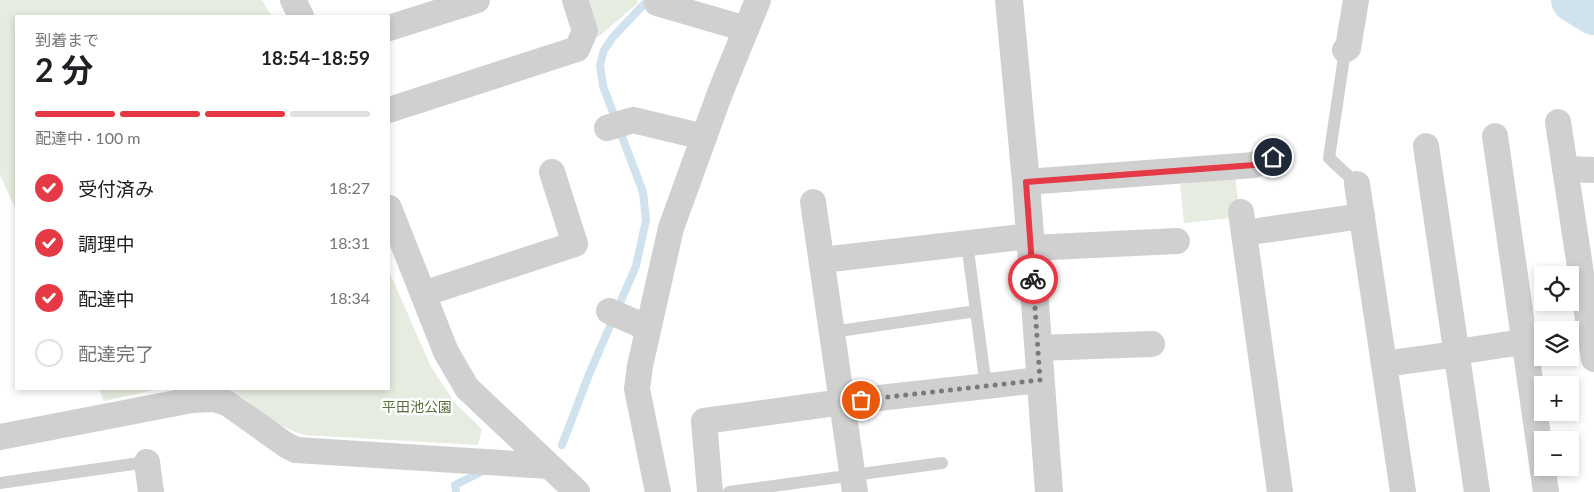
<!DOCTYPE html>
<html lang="ja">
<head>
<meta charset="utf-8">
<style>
  body { margin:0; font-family:Lato,"Noto Sans JP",sans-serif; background:#f2f2f2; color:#202124; height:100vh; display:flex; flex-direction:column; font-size:19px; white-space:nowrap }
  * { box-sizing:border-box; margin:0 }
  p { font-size:16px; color:#757577 }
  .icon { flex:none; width:28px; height:28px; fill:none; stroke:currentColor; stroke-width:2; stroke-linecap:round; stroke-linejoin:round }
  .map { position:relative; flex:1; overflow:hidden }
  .sheet { position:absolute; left:15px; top:15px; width:375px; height:375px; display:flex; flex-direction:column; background:#fff; border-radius:0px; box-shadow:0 2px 8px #0003 }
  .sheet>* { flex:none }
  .fabs { position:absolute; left:1534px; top:266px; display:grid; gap:10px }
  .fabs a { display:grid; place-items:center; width:45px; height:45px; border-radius:0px; background:#fff; box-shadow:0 2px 8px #0003; font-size:25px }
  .pin { position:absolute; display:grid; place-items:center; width:42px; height:42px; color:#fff; margin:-21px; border:2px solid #fff; border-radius:50%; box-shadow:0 1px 5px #0007 }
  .courier { position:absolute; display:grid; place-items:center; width:50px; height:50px; margin:-25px; border:4px solid #e63946; border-radius:50%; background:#fff; color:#222; box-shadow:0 1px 6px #0007 }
  .overview em { font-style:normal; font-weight:700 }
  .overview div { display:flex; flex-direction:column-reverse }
  .overview { display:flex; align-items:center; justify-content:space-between; height:85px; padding:0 20px }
  h1 { font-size:32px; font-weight:700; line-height:38px }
  .bar { display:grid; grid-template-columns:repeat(4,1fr); gap:8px 5px; align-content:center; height:60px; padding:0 20px }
  .bar i { height:6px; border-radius:4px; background:#e0e0e0 }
  .bar .active { background:#e63946 }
  .bar p { grid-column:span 4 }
  ol { padding:0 20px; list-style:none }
  li { display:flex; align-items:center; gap:15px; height:55px }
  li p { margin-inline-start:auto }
  li .icon { padding:5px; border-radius:50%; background:#e63946; color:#fff; stroke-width:4 }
  li:last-child { color:#757577 }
  li i { width:28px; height:28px; border:2px solid #e0e0e0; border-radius:50% }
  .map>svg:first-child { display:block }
  .green { fill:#e6ecdf }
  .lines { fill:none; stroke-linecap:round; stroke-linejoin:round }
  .stream { stroke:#cfe2ee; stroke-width:8 }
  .river { stroke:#cfe2ee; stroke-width:44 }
  .service { stroke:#d0d0d0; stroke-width:12 }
  .minor { stroke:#d0d0d0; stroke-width:26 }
  .tertiary { stroke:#d0d0d0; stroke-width:28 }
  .done { stroke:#7a7a7a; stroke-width:5; stroke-dasharray:0 9 }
  .route { stroke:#e63946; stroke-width:6 }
  .labels { text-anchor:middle; stroke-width:5; stroke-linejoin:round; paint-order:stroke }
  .park-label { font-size:14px; fill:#56703f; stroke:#fff }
</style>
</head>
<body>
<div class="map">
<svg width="1594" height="492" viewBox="0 0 1594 492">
  <rect width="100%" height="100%" fill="#fff"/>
  <!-- green -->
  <g class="green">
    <path d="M0,0H262L271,16H16V210L0,175Z"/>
    <path d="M586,0H637L638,3L598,37Z"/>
    <path d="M1235,176L1238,201L1231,218L1184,223L1180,184Z"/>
    <path d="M389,271L431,367L455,403L482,429L478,445L305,435C272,426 258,406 230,389H389Z"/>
    <path d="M99,389H159L104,401Z"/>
  </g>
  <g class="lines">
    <!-- stream -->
    <g class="stream">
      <path d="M562,445L590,372L636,266L646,220L643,192L603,86L600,65L604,50L613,37L648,0"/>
      <path d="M456,492L455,485L483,471"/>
    </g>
    <!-- river -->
    <path class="river" d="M1573,0L1594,13"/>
    <!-- service -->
    <g class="service">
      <path d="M1345,50L1329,158L1357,184"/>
      <path d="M967,243L986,387"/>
      <path d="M832,332L976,311"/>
      <path d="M0,483L147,462"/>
      <path d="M729,492L942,463"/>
    </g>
    <!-- minor -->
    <g class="minor">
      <path d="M293,0L301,16"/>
      <path d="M657,3L746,29"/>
      <path d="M389,28L477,0"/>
      <path d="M1345,50L1348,48L1356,0"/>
      <path d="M389,110L577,49L585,31L575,0"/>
      <path d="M1558,122L1594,359"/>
      <path d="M607,128L633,120L704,137"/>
      <path d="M1495,136L1546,492"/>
      <path d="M1426,146L1477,492"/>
      <path d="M1565,169L1594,170"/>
      <path d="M1026,182L1254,165L1273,157"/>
      <path d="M1357,184L1384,364"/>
      <path d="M813,202L855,492"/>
      <path d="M389,208L446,352L467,388L577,492"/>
      <path d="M1241,212L1280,492"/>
      <path d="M1244,233L1362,216"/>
      <path d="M1030,248L1177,241"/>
      <path d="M822,260L1030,236"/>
      <path d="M423,294L575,244L552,172"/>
      <path d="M609,311L648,328"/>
      <path d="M1038,348L1152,344"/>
      <path d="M1457,352L1542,339"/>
      <path d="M0,437L192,400L214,399L227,403L286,445L296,450L549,466"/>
      <path d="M147,462L151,492"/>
      <path d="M658,492L637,389L640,366L671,228L720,93L758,0"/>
      <path d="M710,492L704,421L843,402L1040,380"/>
      <path d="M1403,492L1384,364L1457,354"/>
    </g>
    <!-- tertiary -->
    <path class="tertiary" d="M1009,0L1026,182L1049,492"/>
  </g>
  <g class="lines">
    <!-- done -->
    <path class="done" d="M861,400L1040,380L1033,279"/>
    <!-- route -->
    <path class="route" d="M1033,279L1026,182L1254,165L1273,157"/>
  </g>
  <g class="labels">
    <!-- park labels -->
    <g class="park-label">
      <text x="417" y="412">平田池公園</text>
    </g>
  </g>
</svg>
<div class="fabs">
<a><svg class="icon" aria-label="locate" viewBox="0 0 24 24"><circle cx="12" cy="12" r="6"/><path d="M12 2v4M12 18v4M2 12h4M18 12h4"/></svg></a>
<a><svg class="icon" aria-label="layers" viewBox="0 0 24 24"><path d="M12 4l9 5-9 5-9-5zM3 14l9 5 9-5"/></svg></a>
<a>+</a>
<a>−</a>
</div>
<div class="pin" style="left:861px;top:400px;background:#ea580c"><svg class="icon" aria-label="bag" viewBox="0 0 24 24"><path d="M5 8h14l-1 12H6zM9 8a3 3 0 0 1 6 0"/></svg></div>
<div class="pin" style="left:1273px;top:157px;background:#1f2937"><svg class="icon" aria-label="home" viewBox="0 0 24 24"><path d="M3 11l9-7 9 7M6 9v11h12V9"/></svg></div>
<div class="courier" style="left:1033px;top:279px"><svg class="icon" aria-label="bike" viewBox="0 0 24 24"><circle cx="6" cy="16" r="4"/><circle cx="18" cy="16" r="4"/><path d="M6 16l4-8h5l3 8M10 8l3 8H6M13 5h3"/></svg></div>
<section class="sheet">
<div class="overview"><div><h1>2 分</h1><p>到着まで</p></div><em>18:54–18:59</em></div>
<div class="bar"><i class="active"></i><i class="active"></i><i class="active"></i><i></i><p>配達中 · 100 m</p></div>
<ol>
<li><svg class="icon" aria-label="check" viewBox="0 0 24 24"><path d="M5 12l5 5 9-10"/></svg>受付済み<p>18:27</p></li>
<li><svg class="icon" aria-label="check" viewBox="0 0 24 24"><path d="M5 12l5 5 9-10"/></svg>調理中<p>18:31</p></li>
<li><svg class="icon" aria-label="check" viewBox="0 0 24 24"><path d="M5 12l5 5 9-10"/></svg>配達中<p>18:34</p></li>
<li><i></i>配達完了</li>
</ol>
</section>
</div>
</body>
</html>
